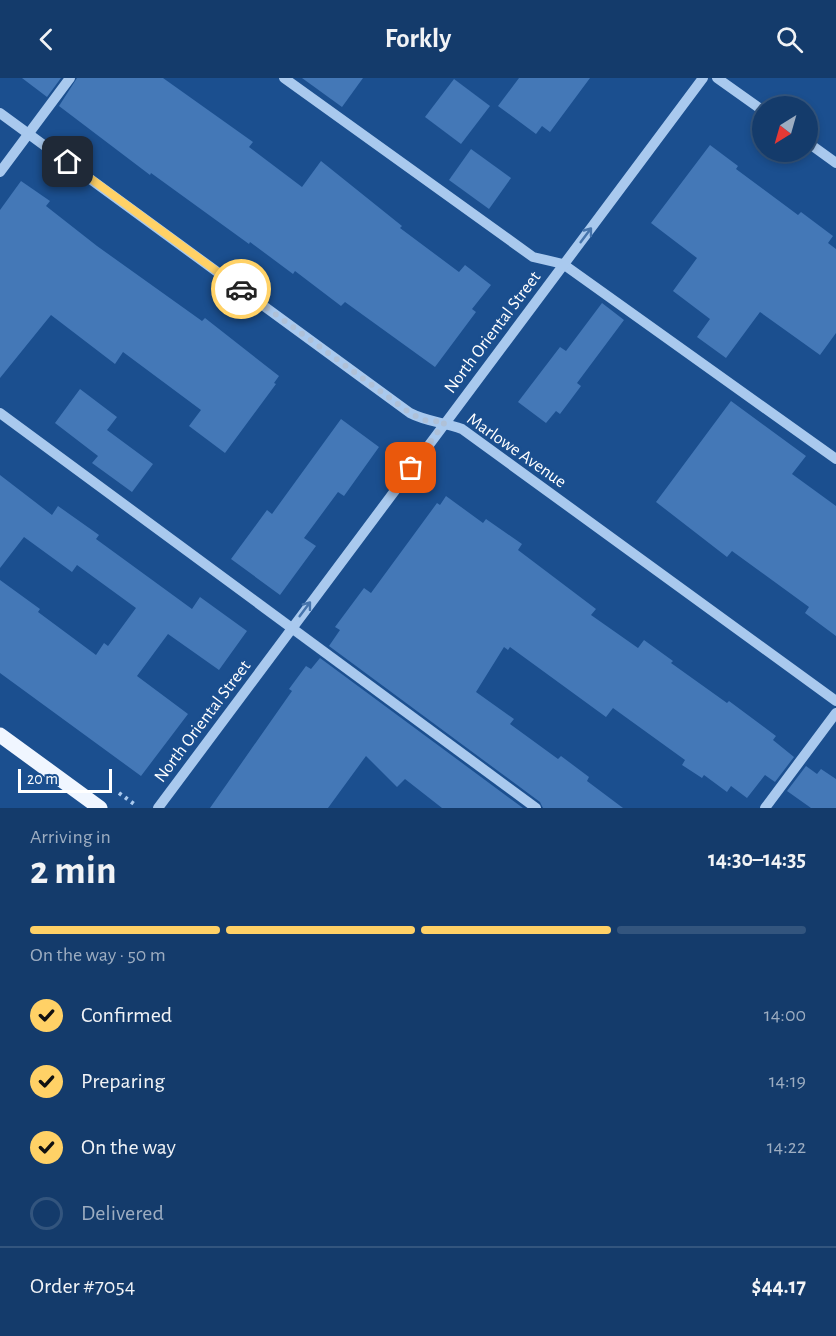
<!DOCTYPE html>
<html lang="en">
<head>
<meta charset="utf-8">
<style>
  body { margin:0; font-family:"Alegreya Sans",sans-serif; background:#1d4271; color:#f1f3f6; height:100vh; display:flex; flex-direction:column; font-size:22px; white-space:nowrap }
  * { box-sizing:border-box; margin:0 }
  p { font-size:20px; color:#9dadc1 }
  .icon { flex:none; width:33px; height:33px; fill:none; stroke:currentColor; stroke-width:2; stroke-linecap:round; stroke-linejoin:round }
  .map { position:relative; height:730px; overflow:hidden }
  .details { display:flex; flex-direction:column; background:#143b6b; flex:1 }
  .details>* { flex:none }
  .needle { width:39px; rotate:217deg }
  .buttons { position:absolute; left:752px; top:18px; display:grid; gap:12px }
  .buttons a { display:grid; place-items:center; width:66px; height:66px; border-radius:50%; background:#143b6b; box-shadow:0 3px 9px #0003,0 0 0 2px #33557e; font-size:30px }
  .scale { position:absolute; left:18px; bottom:15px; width:94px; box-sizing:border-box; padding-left:6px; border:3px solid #fff; border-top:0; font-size:16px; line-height:21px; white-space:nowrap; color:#fff; -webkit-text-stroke:4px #1b4f8f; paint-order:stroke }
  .pin { position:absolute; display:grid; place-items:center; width:51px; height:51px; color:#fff; margin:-26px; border-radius:12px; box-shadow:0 3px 9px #0006 }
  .courier { position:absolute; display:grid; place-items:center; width:60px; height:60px; margin:-30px; border:4px solid #ffd166; border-radius:50%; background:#fff; color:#222; box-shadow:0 2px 8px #0007 }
  .headline em { font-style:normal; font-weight:700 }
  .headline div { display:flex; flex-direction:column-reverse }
  .headline { display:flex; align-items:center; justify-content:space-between; height:102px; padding:0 30px }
  h1 { font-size:39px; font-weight:700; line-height:45px }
  .bar { display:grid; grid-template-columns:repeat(4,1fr); gap:9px 6px; align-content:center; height:72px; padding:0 30px }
  .bar i { height:8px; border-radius:4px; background:#33557e }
  .bar .current { background:#ffd166 }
  .bar p { grid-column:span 4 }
  .line { display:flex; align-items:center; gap:15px; padding:0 30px; border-top:2px solid #33557e }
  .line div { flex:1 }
  ol { padding:0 30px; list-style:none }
  li { display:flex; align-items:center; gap:18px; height:66px }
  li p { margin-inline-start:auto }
  li .icon { padding:6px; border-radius:50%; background:#ffd166; color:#111; stroke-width:4 }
  li:last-child { color:#9dadc1 }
  li i { width:33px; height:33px; border:3px solid #33557e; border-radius:50% }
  header { display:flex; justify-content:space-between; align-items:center; height:78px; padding:0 30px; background:#143b6b; font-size:27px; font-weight:700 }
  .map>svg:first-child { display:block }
  .building { fill:#4478b7 }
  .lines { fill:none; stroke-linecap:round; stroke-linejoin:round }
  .path { stroke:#a9c9ee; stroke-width:4; stroke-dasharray:3 4.5; stroke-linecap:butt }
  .minor { stroke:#a9c9ee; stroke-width:10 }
  .major { stroke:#f0f6ff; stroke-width:15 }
  .oneway { stroke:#4674ac }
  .done { stroke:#afc1d8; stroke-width:6; stroke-dasharray:0 10.8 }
  .route { stroke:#ffd166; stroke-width:8 }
  .labels { text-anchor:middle; stroke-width:5; stroke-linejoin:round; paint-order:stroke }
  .street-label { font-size:18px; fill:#fff; stroke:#1b4f8f }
</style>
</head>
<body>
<header><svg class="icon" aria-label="back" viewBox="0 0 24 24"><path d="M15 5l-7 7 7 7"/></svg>Forkly<svg class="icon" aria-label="search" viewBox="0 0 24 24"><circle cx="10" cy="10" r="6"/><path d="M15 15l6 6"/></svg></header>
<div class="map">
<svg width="836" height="730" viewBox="0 0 836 730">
  <rect width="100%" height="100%" fill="#1b4f8f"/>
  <!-- building -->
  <g class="building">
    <path d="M22,0H61L47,19Z"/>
    <path d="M77,0H163L253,64L249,69L302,109L321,83L402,148L400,150L459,194L465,187L491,207L472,231L476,234L435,289L345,224L341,228L295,193L293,196L250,164L249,166L151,95L150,97L59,28Z"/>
    <path d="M302,0H363L342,29Z"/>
    <path d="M519,0H590L550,54L542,48L536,56L498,28Z"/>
    <path d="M454,1L490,28L461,66L425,39Z"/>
    <path d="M710,67L738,88L736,91L798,137L801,134L833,158L828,165L836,171V255L820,277L760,234L726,280L697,259L710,241L673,213L697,180L651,145Z"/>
    <path d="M471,71L511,100L489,131L449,102Z"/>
    <path d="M21,103L50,123L46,128L97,168L202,243L205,240L279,298L274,305L276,306L225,375L189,348L201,332L123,274L115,286L51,237L0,300V132Z"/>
    <path d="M602,225L624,242L577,305L581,308L560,336L556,333L546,345L518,324L560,269L566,273Z"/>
    <path d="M80,311L117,339L107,352L153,386L132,414L92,385L98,378L55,345Z"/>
    <path d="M731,323L806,378L792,396L836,428V558L805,535L809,529L732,473L727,479L656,424Z"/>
    <path d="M341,341L379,369L344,418L338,414L304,460L316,468L280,517L231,481L267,432L272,436Z"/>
    <path d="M0,397L52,437L58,428L99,457L96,461L192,531L200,519L247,553L219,592L168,556L137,598L188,636L141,698L0,595V502L40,531L38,534L96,577L104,565L108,568L136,530L77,487L72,494L24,459L0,490Z"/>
    <path d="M446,418L483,445L486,441L522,466L518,472L596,531L591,537L638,570L644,562L673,583L671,585L727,625L729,623L776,658L773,662L794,679L775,704L765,697L747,720L731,708L727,714L704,697L702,700L682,687L685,682L613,630L606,639L510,569L508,572L504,569L476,614L514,641L510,646L558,681L561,678L589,699L587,703L623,730H543L540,724L329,568L340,552L335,549L364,510L371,515L437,425L440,427Z"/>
    <path d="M320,580L523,730H442L405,701L397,709L366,678L328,730H210L292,613L289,611L306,588L311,591Z"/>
    <path d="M806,688L817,696L821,691L836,701V730H811L787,713Z"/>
  </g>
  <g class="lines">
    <!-- path -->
    <path class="path" d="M119,715L137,728"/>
    <!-- minor -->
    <g class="minor">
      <path d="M284,0L533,179L563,186L836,381"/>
      <path d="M717,0L762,32"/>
      <path d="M0,35L410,335C427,344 444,344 462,351L836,623"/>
      <path d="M807,64L836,85"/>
      <path d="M0,94L70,0"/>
      <path d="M0,335L536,730"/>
      <path d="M158,730L703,0"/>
      <path d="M765,730L836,635"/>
    </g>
    <!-- major -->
    <path class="major" d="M0,657L100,730"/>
  </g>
  <!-- one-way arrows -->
  <defs><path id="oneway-shaft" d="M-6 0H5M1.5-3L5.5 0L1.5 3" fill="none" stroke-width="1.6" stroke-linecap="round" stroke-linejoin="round" transform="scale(1.5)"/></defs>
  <g class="oneway">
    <use href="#oneway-shaft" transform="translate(586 157) rotate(-53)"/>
    <use href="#oneway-shaft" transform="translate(305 531) rotate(-53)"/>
  </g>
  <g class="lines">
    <!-- done -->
    <path class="done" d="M241,211L410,335L423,342L445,344L411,390"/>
    <!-- route -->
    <path class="route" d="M68,84L241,211"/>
  </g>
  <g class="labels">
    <!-- street labels -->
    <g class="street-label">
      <text transform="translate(492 254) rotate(-53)" y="6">North Oriental Street</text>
      <text transform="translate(517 372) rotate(35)" y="6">Marlowe Avenue</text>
      <text transform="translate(202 643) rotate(-53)" y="6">North Oriental Street</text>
    </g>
  </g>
</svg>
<div class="buttons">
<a><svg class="needle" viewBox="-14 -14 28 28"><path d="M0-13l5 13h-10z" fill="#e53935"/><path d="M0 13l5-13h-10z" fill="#9dadc1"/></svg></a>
</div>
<div class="scale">20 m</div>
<div class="pin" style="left:411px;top:390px;background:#ea580c"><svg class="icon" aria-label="bag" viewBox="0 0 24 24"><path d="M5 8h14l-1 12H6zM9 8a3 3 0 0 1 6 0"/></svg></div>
<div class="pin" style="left:68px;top:84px;background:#1f2937"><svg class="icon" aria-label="home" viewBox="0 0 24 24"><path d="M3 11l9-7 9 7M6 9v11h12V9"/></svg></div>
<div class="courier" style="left:241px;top:211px"><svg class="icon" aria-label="car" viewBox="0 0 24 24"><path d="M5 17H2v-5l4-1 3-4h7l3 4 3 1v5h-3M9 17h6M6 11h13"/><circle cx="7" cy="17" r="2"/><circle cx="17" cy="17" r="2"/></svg></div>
</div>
<section class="details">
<div class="headline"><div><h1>2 min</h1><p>Arriving in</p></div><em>14:30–14:35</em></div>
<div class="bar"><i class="current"></i><i class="current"></i><i class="current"></i><i></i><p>On the way · 50 m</p></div>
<ol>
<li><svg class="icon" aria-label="check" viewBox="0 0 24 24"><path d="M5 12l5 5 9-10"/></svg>Confirmed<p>14:00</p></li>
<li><svg class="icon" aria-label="check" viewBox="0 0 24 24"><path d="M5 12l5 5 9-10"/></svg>Preparing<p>14:19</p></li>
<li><svg class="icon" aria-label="check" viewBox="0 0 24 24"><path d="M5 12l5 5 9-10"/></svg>On the way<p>14:22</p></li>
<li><i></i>Delivered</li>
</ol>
<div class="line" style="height:78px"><div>Order #7054</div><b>$44.17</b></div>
</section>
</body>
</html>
